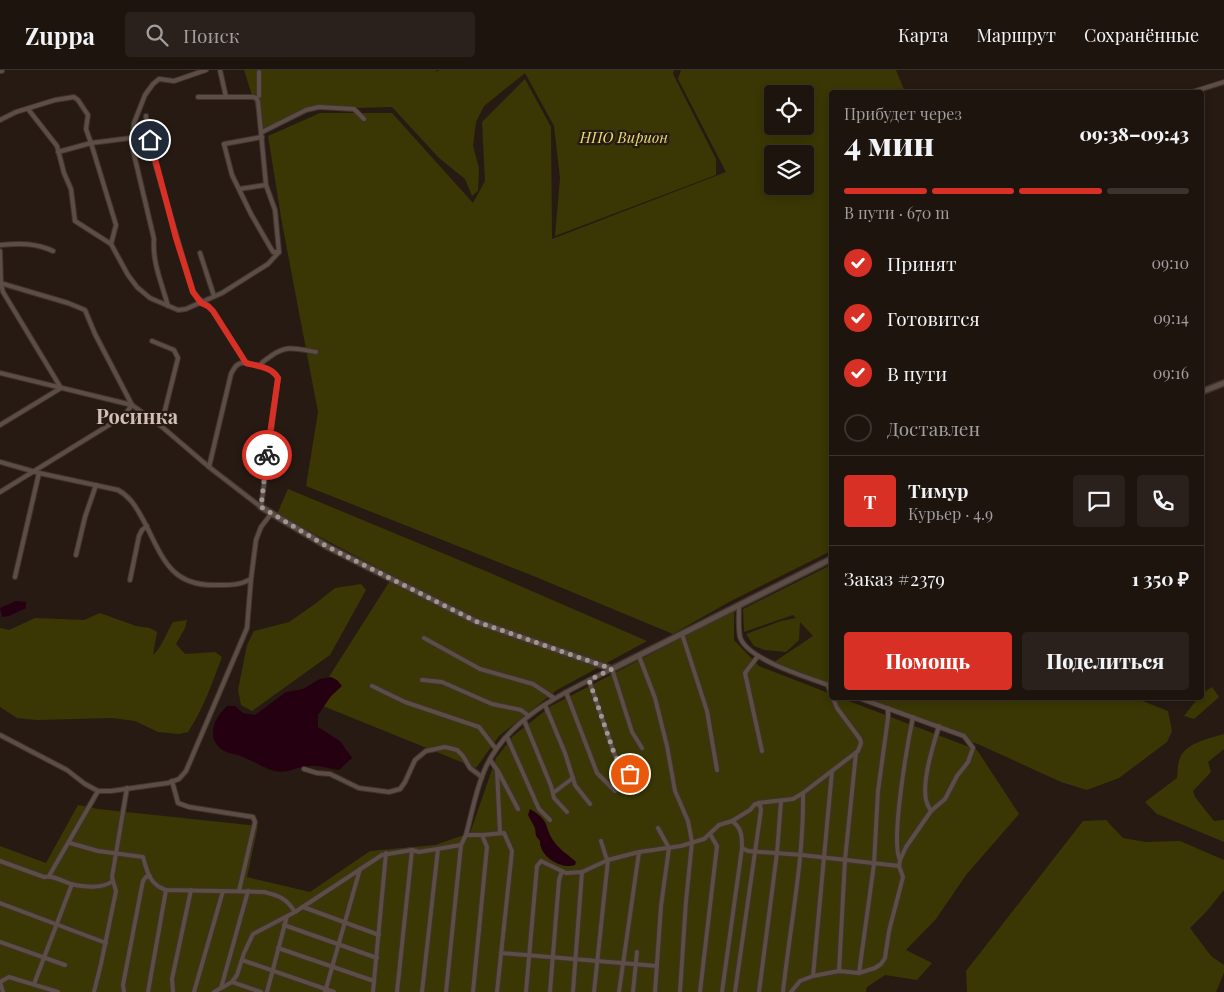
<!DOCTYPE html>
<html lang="ru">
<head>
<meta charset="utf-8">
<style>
  body { margin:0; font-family:"Playfair Display",serif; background:#2a211c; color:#f1f3f6; height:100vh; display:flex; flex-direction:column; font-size:19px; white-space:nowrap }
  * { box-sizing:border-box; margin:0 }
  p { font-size:16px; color:#a09e9e }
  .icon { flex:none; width:28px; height:28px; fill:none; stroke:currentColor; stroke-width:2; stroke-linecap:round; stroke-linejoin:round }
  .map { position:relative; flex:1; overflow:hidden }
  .side { position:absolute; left:829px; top:20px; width:375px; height:610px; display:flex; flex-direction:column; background:#1d140e; border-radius:5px; box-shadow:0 2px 8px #0003,0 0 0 1px #3b332e }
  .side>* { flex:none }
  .controls { position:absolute; left:764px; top:15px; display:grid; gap:10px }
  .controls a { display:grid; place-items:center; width:50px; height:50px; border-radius:5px; background:#1d140e; box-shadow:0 2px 8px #0003,0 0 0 1px #3b332e; font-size:25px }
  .pin { position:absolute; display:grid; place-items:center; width:42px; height:42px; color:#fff; margin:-21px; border:2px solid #fff; border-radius:50%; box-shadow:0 1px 5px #0007 }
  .courier { position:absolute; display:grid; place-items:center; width:50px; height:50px; margin:-25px; border:4px solid #d93025; border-radius:50%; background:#fff; color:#222; box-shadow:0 1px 6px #0007 }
  .headline em { font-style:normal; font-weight:800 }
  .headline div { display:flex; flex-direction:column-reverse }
  .headline { display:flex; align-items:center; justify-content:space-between; height:85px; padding:0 15px }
  h1 { font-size:32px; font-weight:800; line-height:38px }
  .bar { display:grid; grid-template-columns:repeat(4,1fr); gap:8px 5px; align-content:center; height:60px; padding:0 15px }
  .bar i { height:6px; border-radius:4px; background:#3b332e }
  .bar .on { background:#d93025 }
  .bar p { grid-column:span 4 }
  .line { display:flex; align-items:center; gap:12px; padding:0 15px; border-top:1px solid #3b332e }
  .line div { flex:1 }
  .round { display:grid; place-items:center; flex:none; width:52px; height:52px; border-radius:5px; background:#2a211c }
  ol { padding:0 15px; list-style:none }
  li { display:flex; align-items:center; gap:15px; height:55px }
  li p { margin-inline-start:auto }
  li .icon { padding:5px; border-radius:50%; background:#d93025; color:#fff; stroke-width:4 }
  li:last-child { color:#a09e9e }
  li i { width:28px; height:28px; border:2px solid #3b332e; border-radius:50% }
  .action { display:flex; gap:10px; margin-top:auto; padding:10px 15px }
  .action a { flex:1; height:58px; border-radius:5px; background:#d93025; color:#fff; font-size:20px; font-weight:800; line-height:58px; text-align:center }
  .action a+a { background:#2a211c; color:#f1f3f6 }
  header { display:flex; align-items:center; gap:30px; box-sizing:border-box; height:70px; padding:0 25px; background:#1d140e; border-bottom:1px solid #3b332e }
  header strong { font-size:24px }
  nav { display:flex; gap:28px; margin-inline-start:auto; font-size:18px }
  .search { width:350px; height:45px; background:#2a211c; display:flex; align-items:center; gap:12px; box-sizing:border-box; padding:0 18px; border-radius:5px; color:#a09e9e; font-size:19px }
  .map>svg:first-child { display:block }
  .green { fill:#3a3704; fill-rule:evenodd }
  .water { fill:#250011 }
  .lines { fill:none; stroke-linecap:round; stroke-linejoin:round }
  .minor-casing { stroke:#3e3430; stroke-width:6 }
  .tertiary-casing { stroke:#3e3430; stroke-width:8 }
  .minor { stroke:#5d4d45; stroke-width:4 }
  .tertiary { stroke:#5d4d45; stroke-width:5 }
  .done { stroke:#a19690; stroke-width:5; stroke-dasharray:0 9 }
  .route { stroke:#d93025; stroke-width:6 }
  .labels { text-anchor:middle; stroke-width:4.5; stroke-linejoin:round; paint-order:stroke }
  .park-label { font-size:15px; font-style:italic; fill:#e5de71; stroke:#271a13 }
  .district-label { font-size:20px; font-weight:bold; fill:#d1beb5; stroke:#271a13 }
</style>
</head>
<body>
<header>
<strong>Zuppa</strong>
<div class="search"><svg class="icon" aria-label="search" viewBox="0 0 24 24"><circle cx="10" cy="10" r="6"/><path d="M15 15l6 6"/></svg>Поиск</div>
<nav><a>Карта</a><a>Маршрут</a><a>Сохранённые</a></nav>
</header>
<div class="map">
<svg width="1224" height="922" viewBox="0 0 1224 922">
  <rect width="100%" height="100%" fill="#271a13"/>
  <!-- green -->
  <g class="green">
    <path d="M244,0H437L435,2L440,0H674L673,4L716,89V105L555,166L560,108L554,56L525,3L484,36L476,52L473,76L479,98L478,121L472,126L465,109L439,88L392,37L314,39L264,63Z"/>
    <path d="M681,0H896L905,22H831V481L729,532L673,564L531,505L306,416L318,342L282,153L268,66L320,43H392L473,133L485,111L482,52L525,9L551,57L552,169L726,102L678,9ZM772,24H805V56H772ZM772,84H805V116H772Z"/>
    <path d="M288,419L488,502L647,571L557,620L499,666L476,698L313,632L393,506L277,444Z"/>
    <path d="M831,495V615L774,592L813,566L800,552L799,570L786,582L765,580L754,576L746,564L781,551L796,548L793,545L744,562L743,539Z"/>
    <path d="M361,514L366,520L330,585L252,641L241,635L238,620L247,575L254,561L289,552L315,534L335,518Z"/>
    <path d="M734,541V570L759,596L831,624V628H841L977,680L1019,744L966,805L936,849L906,880L932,893L917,910L885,905L867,917L866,922H0V776L46,793L78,735L98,739L258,756L247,807L310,822L370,781L435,775L470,763L496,688L513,666L551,636Z"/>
    <path d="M100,543L136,556L150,558L157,562L153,585C162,577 166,563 173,552L187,550L185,558L176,574L185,584L215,582L222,587C212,613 204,638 188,662L179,664L158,662L135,651L112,648L37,650L17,648L0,637V558L9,560L35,548L84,550Z"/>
    <path d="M1212,617L1219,627L1194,649L1184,646L1198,628H1201V624Z"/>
    <path d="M861,628H1135L1168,641L1172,661L1167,672L1119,708L1087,720L1061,712L980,675Z"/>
    <path d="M1224,664V679L1208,692L1211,702L1193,721L1195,727L1214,751L1224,750V772L1157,744L1145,732L1177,708C1178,702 1177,694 1180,688C1186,673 1210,668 1224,664Z"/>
    <path d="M1106,750L1123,768L1145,772L1180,771L1224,790V820L1207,841L1190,858L1211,886L1224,895V903L1216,922H967L966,901L1083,751Z"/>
  </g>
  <!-- water -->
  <g class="water">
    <path d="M16,531L26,532V538L9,546L2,547L0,538Z"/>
    <path d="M331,607L337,610L342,616L331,626L318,645V657L340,671L352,688L339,700C330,699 318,695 309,696C294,697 288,705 271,700C263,697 251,690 243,687C237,684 230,684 224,681C205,669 213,649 227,636H235L243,643L255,645L286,622L303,619L320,609Z"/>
    <path d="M530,739C552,752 543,757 555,773C561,781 569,785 576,792L575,795C561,800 539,786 540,771L536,766L535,758L528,745Z"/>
  </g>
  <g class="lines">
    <defs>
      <g id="minor">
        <path d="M220,0L226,27"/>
        <path d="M0,1H2"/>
        <path d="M1192,22L1224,12"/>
        <path d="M259,26V2"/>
        <path d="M28,39L57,76L64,103L71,119L75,151L111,174L128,205L137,217L150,228L178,240L186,239L222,223L268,194L279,182L275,140L266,115L258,31L256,28L253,27H198"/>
        <path d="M146,46L147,66"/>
        <path d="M0,50L16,42L55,30L74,27L78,30L88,45L86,59L91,73L116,155L111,174"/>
        <path d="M262,62L306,40L319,37L354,39L364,49"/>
        <path d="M262,67L224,74L232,105L251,144L273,182H279"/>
        <path d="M58,82L91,73L147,66L193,222C201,232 205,233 213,241L246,293C257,296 272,297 278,308L261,437"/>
        <path d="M239,119L266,115"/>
        <path d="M0,175C19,173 36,173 53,181"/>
        <path d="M0,181L1,214L3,222L61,318L0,355"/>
        <path d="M200,183L214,226"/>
        <path d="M0,213L68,233L85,240L95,264L132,335"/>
        <path d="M168,236C162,214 152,192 154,169L132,76L134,53L145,25L153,14L159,9L174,11L206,0"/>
        <path d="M152,271L174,280L178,288L161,356"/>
        <path d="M260,296C262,291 266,290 271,286C287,274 297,279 316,282"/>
        <path d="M0,303L132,335L161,356L209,397L261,437"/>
        <path d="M0,392L39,403L118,420C129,426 135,435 141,446C161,481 166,515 213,515C227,515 239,516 251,509L256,470L261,457L271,444"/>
        <path d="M209,397L231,304C235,296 238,292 246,293"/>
        <path d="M0,422L109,355L126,343L132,335"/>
        <path d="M76,485L85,447L96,415"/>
        <path d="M15,507L39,403"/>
        <path d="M130,510L139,466L142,460L147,456"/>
        <path d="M739,535C739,545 738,557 740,567C747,590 810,608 831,616"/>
        <path d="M682,564L707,641L717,700"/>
        <path d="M424,568L480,599L533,614L554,628"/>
        <path d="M639,586L655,628L667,676L675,721L688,751L692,772L686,831L680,922"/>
        <path d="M758,586L745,603L762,681"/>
        <path d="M422,610L442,612L492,634L521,640L529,646"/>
        <path d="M589,610L614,683L619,693L630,704"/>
        <path d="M828,615L831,624"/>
        <path d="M372,616L405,632L479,657L496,679"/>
        <path d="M566,622L597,703L615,721"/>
        <path d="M545,635L565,683L575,715L590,734"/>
        <path d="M524,650L551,716L554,728L567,742"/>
        <path d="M0,665L67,700L85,714L98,721H111L168,713L179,709L186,701L247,558L251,509"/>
        <path d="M507,667L539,739L550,750"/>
        <path d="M490,690L498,701L518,739"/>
        <path d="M304,699L317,703L330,704L359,718L389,722L400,719L405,712L415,690L426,681L445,677L457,680L463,686L470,698L482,707"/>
        <path d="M497,700L500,763"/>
        <path d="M172,711L178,733L189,737L253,747L255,752L239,821"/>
        <path d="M553,723L573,708"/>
        <path d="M758,733L793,729L803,723L858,681L861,673L860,669L837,638L833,628"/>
        <path d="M931,741C929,738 927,734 926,730C922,710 933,676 939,656"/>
        <path d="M732,751L750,740L755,734L760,735L761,740L735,922"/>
        <path d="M466,765H482L487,777L473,922"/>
        <path d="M482,765L504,763L512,781L497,922"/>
        <path d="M69,771L70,773L98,781L143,787C147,802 150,815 166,820L264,822C280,826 286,828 295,842"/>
        <path d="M900,790C890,772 908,671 913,647"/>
        <path d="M0,791L44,807C53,805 62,811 71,814C84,817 102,819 113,811L112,807L127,718"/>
        <path d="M49,806L98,721"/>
        <path d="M0,833L106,873"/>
        <path d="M303,837L379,865"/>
        <path d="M284,855L377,888"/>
        <path d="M0,872L65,895"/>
        <path d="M278,878L374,911"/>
        <path d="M501,883L657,896"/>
        <path d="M242,890L334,922"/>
        <path d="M839,901L845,790L856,683"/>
        <path d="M859,903L874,794L878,721L888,648V638"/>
        <path d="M813,906L832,701"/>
        <path d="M232,912L261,922"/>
        <path d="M34,914L72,814"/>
        <path d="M221,918L248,821"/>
        <path d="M3,922L0,912L9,907L58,922"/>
        <path d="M94,922L101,894L116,821L113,811"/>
        <path d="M124,922L123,915L140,826L143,811L146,807L150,806"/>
        <path d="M148,922L166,820"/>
        <path d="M173,922L172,909L191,820"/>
        <path d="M194,922L223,821"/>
        <path d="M214,922L232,912L237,905L244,883L253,864L295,842L382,785L412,780L419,782L461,775L466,765C472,743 476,719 485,699C508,647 565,622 612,599L632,662L642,678"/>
        <path d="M267,922L287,846"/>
        <path d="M325,922L360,799"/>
        <path d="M373,922L386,783"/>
        <path d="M397,922L412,780"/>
        <path d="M422,922L438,779"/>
        <path d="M446,922L461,775"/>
        <path d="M526,922L537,796L541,791L566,803L582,802L608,790L639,782L681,776L704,769L719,755L732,751C742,758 742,767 742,778L748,781L802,785L899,796"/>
        <path d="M550,922L559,810L562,801"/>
        <path d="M573,922L582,802"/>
        <path d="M594,922L608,790L606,787L601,771"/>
        <path d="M619,922L639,782"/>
        <path d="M633,922L637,882"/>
        <path d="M655,922L661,836L669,778L658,758"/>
        <path d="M700,922L717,776L710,764"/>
        <path d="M722,922L742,778"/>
        <path d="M759,922L777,783L781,731"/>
        <path d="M783,922C790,856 804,790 803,723"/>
        <path d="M791,922L800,911L813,906L839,901L859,903L875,898L881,894L885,888L889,861L903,807L899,796L900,790L906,777L931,741L945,729L957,706L968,692L973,678L964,666L859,628"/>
      </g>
      <g id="tertiary">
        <path d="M1201,322L1224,313"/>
        <path d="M261,437L328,477L475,551L612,599L831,489"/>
      </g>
    </defs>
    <!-- minor casing -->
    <use href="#minor" class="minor-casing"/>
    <!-- tertiary casing -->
    <use href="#tertiary" class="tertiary-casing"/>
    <!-- minor -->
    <use href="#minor" class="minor"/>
    <!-- tertiary -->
    <use href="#tertiary" class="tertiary"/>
  </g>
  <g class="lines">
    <!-- done -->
    <path class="done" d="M267,385L261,437L328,477L475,551L612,599L589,610L614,683L619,693L630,704"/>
    <!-- route -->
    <path class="route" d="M150,70L176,168L193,222L201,233L208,236L213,241L246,293C257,296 272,297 278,308L267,385"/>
  </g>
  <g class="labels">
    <!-- park labels -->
    <g class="park-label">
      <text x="624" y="73">НПО Вирион</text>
    </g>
    <!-- district labels -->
    <g class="district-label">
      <text x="137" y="354">Росинка</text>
    </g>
  </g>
</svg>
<div class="controls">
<a><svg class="icon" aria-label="locate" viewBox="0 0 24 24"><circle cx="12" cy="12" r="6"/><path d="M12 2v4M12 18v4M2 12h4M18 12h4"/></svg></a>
<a><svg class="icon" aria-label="layers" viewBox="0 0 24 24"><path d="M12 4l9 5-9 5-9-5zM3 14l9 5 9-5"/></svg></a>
</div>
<div class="pin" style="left:630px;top:704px;background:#ea580c"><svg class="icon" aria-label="bag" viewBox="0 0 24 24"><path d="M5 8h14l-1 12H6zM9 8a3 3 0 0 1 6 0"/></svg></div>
<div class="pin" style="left:150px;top:70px;background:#1f2937"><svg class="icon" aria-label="home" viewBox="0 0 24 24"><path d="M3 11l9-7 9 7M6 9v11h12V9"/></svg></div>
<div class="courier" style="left:267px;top:385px"><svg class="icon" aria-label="bike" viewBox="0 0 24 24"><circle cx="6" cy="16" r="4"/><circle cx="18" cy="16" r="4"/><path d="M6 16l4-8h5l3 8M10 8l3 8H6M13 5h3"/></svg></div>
<section class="side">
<div class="headline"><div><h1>4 мин</h1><p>Прибудет через</p></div><em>09:38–09:43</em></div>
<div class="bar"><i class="on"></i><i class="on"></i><i class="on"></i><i></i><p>В пути · 670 m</p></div>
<ol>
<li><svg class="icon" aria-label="check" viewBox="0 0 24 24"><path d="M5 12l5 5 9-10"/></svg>Принят<p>09:10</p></li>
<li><svg class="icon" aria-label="check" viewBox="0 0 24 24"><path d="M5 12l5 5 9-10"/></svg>Готовится<p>09:14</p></li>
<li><svg class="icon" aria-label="check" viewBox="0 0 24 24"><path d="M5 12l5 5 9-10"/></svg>В пути<p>09:16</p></li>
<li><i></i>Доставлен</li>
</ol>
<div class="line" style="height:90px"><b class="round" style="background:#d93025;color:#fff">Т</b><div><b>Тимур</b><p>Курьер · 4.9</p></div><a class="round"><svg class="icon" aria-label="chat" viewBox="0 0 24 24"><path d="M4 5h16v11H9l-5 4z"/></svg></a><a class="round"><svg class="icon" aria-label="phone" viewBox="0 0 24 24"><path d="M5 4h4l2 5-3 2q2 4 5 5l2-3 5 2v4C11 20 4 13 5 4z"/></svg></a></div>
<div class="line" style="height:65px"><div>Заказ #2379</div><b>1 350 ₽</b></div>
<div class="action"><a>Помощь</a><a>Поделиться</a></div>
</section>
</div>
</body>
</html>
